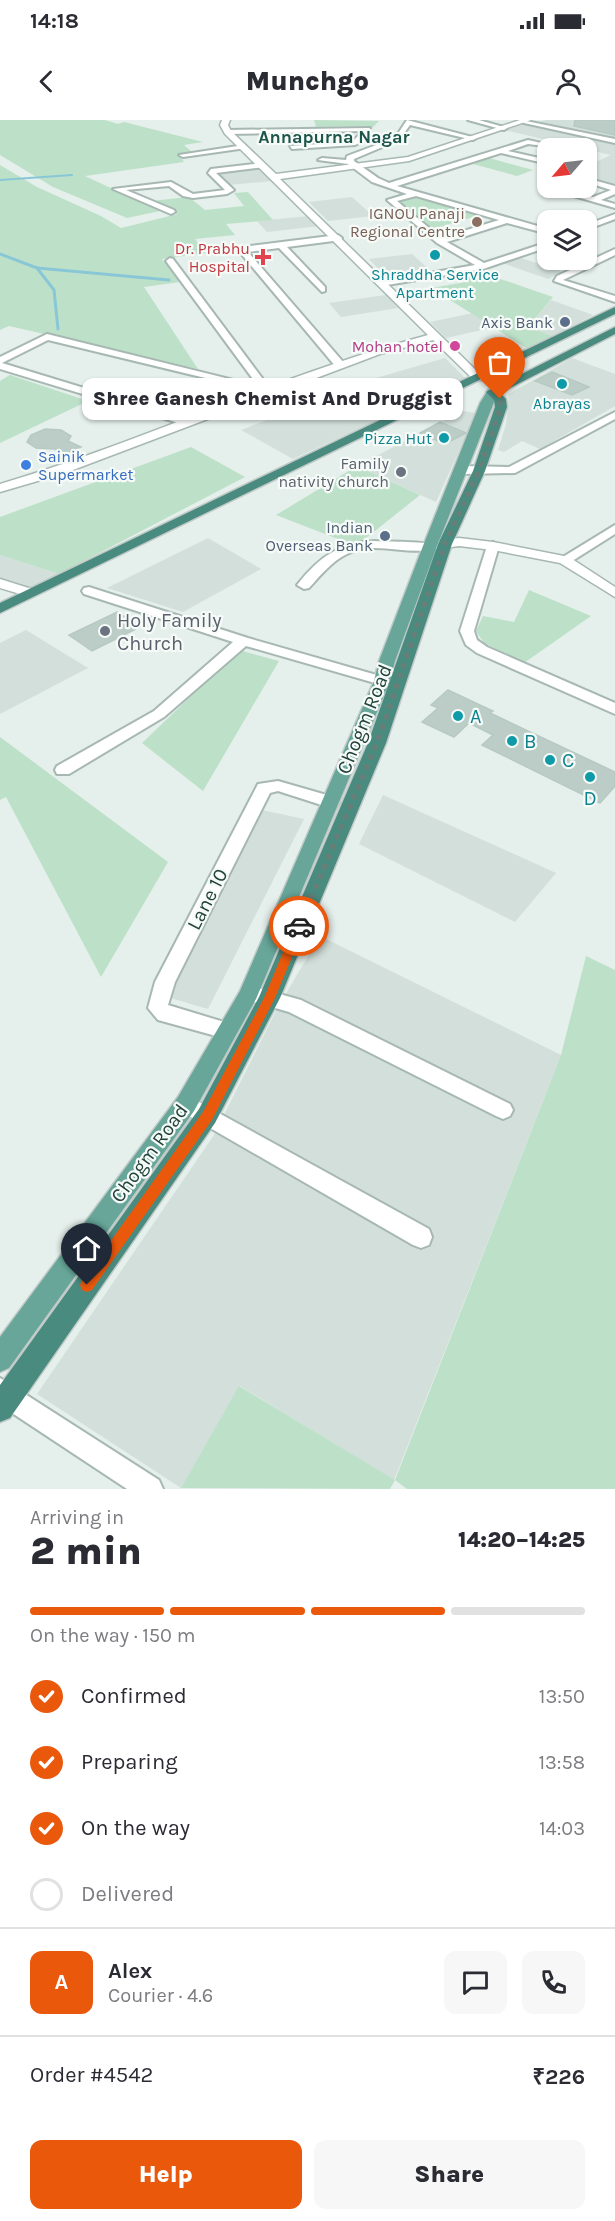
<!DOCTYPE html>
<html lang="en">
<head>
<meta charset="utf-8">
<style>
  body { margin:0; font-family:Karla,sans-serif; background:#f7f7f7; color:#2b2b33; height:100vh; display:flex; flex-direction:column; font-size:22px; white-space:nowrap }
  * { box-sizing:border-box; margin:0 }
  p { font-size:20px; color:#7c7c81 }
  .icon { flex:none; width:33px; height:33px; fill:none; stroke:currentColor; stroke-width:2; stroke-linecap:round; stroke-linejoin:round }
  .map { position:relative; height:1369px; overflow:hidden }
  .drawer { display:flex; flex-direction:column; background:#fff; flex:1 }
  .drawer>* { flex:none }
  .needle { width:39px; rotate:242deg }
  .fabs { position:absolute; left:537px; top:18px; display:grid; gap:12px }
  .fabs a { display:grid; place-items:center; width:60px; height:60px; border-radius:12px; background:#fff; box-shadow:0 2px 4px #0004; font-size:30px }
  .pin { position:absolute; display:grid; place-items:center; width:51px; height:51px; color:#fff; margin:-62px -26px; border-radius:50% 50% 50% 0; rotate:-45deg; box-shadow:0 0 6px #0007 }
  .pin .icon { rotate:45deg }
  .courier { position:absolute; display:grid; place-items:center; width:60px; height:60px; margin:-30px; border:4px solid #ea580c; border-radius:50%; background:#fff; color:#222; box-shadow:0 2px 8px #0007 }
  .bubble { position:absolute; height:42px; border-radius:12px; background:#fff; box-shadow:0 2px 4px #0004; font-size:20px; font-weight:800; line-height:42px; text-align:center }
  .headline em { font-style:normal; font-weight:800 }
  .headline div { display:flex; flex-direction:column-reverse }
  .headline { display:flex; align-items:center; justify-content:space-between; height:102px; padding:0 30px }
  h1 { font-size:39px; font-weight:800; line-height:45px }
  .bar { display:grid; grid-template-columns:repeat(4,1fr); gap:9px 6px; align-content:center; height:72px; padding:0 30px }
  .bar i { height:8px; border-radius:4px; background:#e1e1e2 }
  .bar .on { background:#ea580c }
  .bar p { grid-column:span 4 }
  .line { display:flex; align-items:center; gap:15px; padding:0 30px; border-top:2px solid #e1e1e2 }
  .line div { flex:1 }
  .round { display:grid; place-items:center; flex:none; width:63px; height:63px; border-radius:12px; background:#f7f7f7 }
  ol { padding:0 30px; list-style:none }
  li { display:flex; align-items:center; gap:18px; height:66px }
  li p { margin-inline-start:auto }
  li .icon { padding:6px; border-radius:50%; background:#ea580c; color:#fff; stroke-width:4 }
  li:last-child { color:#7c7c81 }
  li i { width:33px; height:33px; border:3px solid #e1e1e2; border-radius:50% }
  .button { display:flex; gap:12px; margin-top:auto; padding:12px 30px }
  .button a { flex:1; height:69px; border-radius:12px; background:#ea580c; color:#fff; font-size:24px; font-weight:800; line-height:69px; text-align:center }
  .button a+a { background:#f7f7f7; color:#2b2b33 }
  .status { display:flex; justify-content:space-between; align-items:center; height:42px; padding:0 30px; background:#fff; direction:ltr }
  .status svg { height:16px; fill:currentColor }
  header { display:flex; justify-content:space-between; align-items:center; height:78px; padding:0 30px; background:#fff; font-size:27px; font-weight:800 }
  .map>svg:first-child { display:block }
  .built { fill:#d3dfda }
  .green { fill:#bde1c8 }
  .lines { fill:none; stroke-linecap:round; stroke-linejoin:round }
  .stream-far1 { stroke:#8ac7d6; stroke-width:2 }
  .stream { stroke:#8ac7d6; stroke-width:3 }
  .building { fill:#bccdc7; stroke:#b6c9c2; stroke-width:1.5 }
  .minor-casing { stroke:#a7b8b3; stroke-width:4 }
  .tertiary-casing { stroke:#a7b8b3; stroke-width:3 }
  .primary-casing { stroke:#c1cac8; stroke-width:3 }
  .trunk-casing { stroke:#c1cac8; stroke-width:3 }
  .minor { fill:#fff; fill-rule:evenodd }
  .tertiary { fill:#fff; fill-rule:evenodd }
  .primary { fill:#67a699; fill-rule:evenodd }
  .trunk { fill:#4a8b7f; fill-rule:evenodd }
  .route { fill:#ea580c }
  .done { stroke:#667f79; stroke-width:6; stroke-dasharray:0 10.8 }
  .education-dot { fill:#8d6e63; stroke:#f6fbf8; stroke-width:2 }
  .culture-dot { fill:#0f9aa8; stroke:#f6fbf8; stroke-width:2 }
  .health-dot { fill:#e0444e; stroke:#f6fbf8; stroke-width:2 }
  .service-dot { fill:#5c6f8a; stroke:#f6fbf8; stroke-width:2 }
  .hotel-dot { fill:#d1479c; stroke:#f6fbf8; stroke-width:2 }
  .shop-dot { fill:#3f7fe0; stroke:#f6fbf8; stroke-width:2 }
  .worship-dot { fill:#6b7280; stroke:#f6fbf8; stroke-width:2 }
  .labels { text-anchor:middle; stroke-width:4.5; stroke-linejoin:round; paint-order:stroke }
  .far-education-label { font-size:16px; fill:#785e54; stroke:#f6fbf8; text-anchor:end }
  .far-health-label { font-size:16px; fill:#be3a42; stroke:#f6fbf8; text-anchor:end }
  .far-culture-label { font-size:16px; fill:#0d838f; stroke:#f6fbf8 }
  .far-service-label { font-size:16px; fill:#4e5e75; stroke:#f6fbf8; text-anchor:end }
  .far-hotel-label { font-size:16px; fill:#b23c85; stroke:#f6fbf8; text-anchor:end }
  .far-shop-label { font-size:16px; fill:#366cbe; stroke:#f6fbf8; text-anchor:start }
  .far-worship-label { font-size:16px; fill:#5b616d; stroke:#f6fbf8; text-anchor:end }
  .far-neighbourhood-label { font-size:18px; font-weight:bold; fill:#1d554a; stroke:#f6fbf8 }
  .worship-label { font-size:20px; fill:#5b616d; stroke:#f6fbf8; text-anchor:start }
  .culture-label { font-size:20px; fill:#0d838f; stroke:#f6fbf8; text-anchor:start }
  .street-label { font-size:20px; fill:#22423b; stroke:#f6fbf8 }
</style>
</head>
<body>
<div class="status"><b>14:18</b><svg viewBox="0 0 49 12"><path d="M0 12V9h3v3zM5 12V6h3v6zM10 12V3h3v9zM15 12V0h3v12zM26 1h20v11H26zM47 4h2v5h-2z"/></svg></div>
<header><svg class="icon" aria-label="back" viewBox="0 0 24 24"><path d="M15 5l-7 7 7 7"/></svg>Munchgo<svg class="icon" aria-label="person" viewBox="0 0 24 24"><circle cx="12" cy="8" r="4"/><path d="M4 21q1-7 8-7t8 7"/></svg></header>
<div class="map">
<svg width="615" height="1369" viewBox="0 0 615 1369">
  <rect width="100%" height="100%" fill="#e5efeb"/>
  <!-- built -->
  <g class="built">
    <path d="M546,0H615V19L538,2Z"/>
    <path d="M525,4L615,24V65L587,58V46L611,35L505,10Z"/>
    <path d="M258,48L273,61L228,65L217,52Z"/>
    <path d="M352,77L373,96L328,101L309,82Z"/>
    <path d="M310,96L320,106L267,112L257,101Z"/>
    <path d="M412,134L433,153L389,160L369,139Z"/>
    <path d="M518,137L563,152L548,159L502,143Z"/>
    <path d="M386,175L398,188L341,197L329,183Z"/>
    <path d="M551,180L593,195L553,216L528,207Z"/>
    <path d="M473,193L495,207L446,218L430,202Z"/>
    <path d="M445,238L466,259L293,339L241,310L376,258Z"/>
    <path d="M572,238L615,254V286L540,329L522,321L504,332L498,330L506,304L509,274Z"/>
    <path d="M463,291L476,293L436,382L357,346Z"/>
    <path d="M208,418L261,449L183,492L107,468Z"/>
    <path d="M0,435L59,454L43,464L28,469L0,459Z"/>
    <path d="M26,510L88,548L0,594V523Z"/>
    <path d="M383,675L556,753L515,802L359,724Z"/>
    <path d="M262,690L304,699L208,889L167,877Z"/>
    <path d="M320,816L561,935L394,1360L240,1266L181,1368L37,1274L214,1015L278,887Z"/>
  </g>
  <!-- green -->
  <g class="green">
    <path d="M0,0H105L118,4L124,2L203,22L184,25L192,32L178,34L184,42L85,56L160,91L127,98L53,67L0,35Z"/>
    <path d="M314,0L379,1L372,8L368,6L316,7Z"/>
    <path d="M489,38L533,50L517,56L473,44Z"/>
    <path d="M0,45L37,67L101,96L121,108L178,94L151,81L189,77L205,90L244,86L234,73L248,72L273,100L226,104L235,115L195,119L206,133L162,139L180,162L144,167L198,249L9,206L0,210Z"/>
    <path d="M418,77L480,95L433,109L399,82Z"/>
    <path d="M474,150L553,177L528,207L553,216L528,229L431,168L466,162L454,154Z"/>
    <path d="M10,255L88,281L0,323V261Z"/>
    <path d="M191,327L245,357L59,454L0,435V397Z"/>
    <path d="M357,346L420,375L356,426L276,395Z"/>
    <path d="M529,470L591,496L524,543L484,523L476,511L483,496L514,502Z"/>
    <path d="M239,530L279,541L203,671L142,623Z"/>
    <path d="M0,617L168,742L101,857L6,677L0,680Z"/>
    <path d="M586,836L615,850V1369H407L395,1360L390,1369L181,1368L239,1266L395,1360L561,935Z"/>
  </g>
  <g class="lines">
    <!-- stream-far1 -->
    <path class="stream-far1" d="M0,60L72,55"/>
    <!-- stream -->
    <g class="stream">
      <path d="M0,134L37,148L54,170L58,209"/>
      <path d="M37,148L169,160"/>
    </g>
  </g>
  <!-- building -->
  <g class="building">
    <path d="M575,0H615V15L574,6Z"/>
    <path d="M552,252L572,260L589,267L572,275L535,261Z"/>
    <path d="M440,302L466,313L445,324L420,313Z"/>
    <path d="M45,309L61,310L71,316L68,321L81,327L65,334L55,329L36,328L27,322L31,315Z"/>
    <path d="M117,492L140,507L92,531L69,515Z"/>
    <path d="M448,570L493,591L490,593L615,652V666L600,683L482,625L493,615L469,603L454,617L422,602L438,588L431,585Z"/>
  </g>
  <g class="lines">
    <defs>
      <g id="minor">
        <path d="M407,0L476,18L473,20L410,5L399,20L354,39V41L378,58L389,63L528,20L559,27L560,28L528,24L508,31L548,40V44L501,33L397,66L548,109V114L507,103L447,122L484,143L548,122V127L483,149L381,166V162L384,161L475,145L437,123L387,80L407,74L372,62L348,44L318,40L322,38L346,40L347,36L395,18ZM416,76L499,100L441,118L397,81Z"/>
        <path d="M468,0H479L507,8L504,10Z"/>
        <path d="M521,0L615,19V23L524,3Z"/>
        <path d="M370,8L361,22L355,25L292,29L290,26L352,22L363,11L228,14L225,12L228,10Z"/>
        <path d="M244,25L246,28L183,37L179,35Z"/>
        <path d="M586,33L590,36L586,38Z"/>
        <path d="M262,43L265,47L216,53L234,70L227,74L193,78L183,76L169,66L126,70L174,90L175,92L171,94L113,69L171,62L193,74L225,70L208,53L211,49Z"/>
        <path d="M586,58L615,66V74L601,80L615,84V88L546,68H557L593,77L611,70L586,62Z"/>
        <path d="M615,94V99L586,110V105Z"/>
        <path d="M338,115L342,118L341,120L287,127L325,167V171L322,172L279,128L248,132L344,243V247H336L238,130L242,127Z"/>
        <path d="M615,129V135L563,160L615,176V182L554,161L557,156Z"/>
        <path d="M170,138L173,139L271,270V274L48,220L2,243L189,300L190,302L185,305L0,249V237L47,214L258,266L166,141Z"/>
        <path d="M615,292V299L515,353L461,354L455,350L461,346L509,347Z"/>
        <path d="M615,405V414L569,443L564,444L558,440Z"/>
        <path d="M375,421C387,422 430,421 436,426L435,429C407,436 373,420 347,434C332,441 320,456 309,468L304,469L297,465C319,437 340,422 375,421Z"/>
        <path d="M493,422L499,426L474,511L477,520L487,527L615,583V594L477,533L466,525L460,511L487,426Z"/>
        <path d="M89,467L248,518L387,558L389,561L382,565L246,526L164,597L69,654H57L55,650L57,646L154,591L233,522L84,474L82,471L84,468Z"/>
        <path d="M278,661L337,678L339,682L337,686L331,688L278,671L270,673L175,862L168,885L234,905L237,911L234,917L227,919L158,900L148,888L155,862L256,668L258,664Z"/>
        <path d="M258,868L301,880L510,984L513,990L510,996L503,999L496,996L289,892L251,881L248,876L251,871Z"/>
        <path d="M186,975L429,1109L432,1117L429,1125L421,1128L413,1125L179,990L176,984L179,978Z"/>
        <path d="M0,1258L159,1360L163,1369H127L0,1285Z"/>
      </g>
      <g id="tertiary">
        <path d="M222,0H230L228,5L231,11L276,54L408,37L520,0H531L409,41L280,59L484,258L482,260H474L433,220L380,234L65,353L0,372V364C145,321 282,254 428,215L225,14L220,5Z"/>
        <path d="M459,418L493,422L569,437L615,467V477L560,443L493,430L459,426L430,430L423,426L430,422Z"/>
        <path d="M0,459L35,470L37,473L30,477L0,468Z"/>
      </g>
      <path id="primary" d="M492,269L498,272L437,426L395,541L390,561L256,879L194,991L9,1248L0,1252V1217L178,977L240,871L374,561L379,541L423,426L480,283L488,270Z"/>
      <g id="trunk">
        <path d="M615,187V194L0,493V483Z"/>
        <path d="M615,207V214L500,273L506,279L507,287L485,351L452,424L386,623L280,878L215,1003L10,1298L0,1302V1265L199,989L259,877L368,623L438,424L473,351L495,287L494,280L486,272Z"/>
      </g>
    </defs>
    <!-- minor casing -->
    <use href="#minor" class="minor-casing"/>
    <!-- tertiary casing -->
    <use href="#tertiary" class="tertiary-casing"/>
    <!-- primary casing -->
    <use href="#primary" class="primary-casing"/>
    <!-- trunk casing -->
    <use href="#trunk" class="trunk-casing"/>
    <!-- minor -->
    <use href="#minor" class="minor"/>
    <!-- tertiary -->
    <use href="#tertiary" class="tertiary"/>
    <!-- primary -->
    <use href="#primary" class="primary"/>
    <!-- trunk -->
    <use href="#trunk" class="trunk"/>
  </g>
  <!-- route -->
  <path class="route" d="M299,802L305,806L275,878L212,1000L92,1170L87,1172L82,1170L80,1165L82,1161L203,992L264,878L294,806Z"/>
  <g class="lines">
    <!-- done -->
    <path class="done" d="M299,806L377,623L445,424L479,351L501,287L500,279"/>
  </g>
  <!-- markers -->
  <circle class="education-dot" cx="477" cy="102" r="6"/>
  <g class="culture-dot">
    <circle cx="435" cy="135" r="6"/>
    <circle cx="562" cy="264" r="6"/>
    <circle cx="444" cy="318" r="6"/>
    <circle cx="458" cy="596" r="6"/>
    <circle cx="512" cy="621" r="6"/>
    <circle cx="550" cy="640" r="6"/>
    <circle cx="590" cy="657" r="6"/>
  </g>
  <path class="health-dot" d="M260 128h6v6h6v6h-6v6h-6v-6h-6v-6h6z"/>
  <g class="service-dot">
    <circle cx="565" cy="202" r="6"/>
    <circle cx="385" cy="416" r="6"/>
  </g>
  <circle class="hotel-dot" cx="455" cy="226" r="6"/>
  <circle class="shop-dot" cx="26" cy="345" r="6"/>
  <g class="worship-dot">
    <circle cx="401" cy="352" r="6"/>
    <circle cx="105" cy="511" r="6"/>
  </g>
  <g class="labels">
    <!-- far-education labels -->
    <g class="far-education-label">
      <text x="465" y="99">IGNOU Panaji<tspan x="465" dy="18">Regional Centre</tspan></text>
    </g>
    <!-- far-health labels -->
    <g class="far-health-label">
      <text x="250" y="134">Dr. Prabhu<tspan x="250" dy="18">Hospital</tspan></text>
    </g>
    <!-- far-culture labels -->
    <g class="far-culture-label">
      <text x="435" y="160">Shraddha Service<tspan x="435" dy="18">Apartment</tspan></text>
      <text x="562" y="289">Abrayas</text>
      <text x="432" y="324" text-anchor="end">Pizza Hut</text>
    </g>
    <!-- far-service labels -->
    <g class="far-service-label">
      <text x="553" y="208">Axis Bank</text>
      <text x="373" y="413">Indian<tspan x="373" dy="18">Overseas Bank</tspan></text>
    </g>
    <!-- far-hotel labels -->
    <g class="far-hotel-label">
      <text x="443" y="232">Mohan hotel</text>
    </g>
    <!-- far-shop labels -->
    <g class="far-shop-label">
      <text x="38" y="342">Sainik<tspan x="38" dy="18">Supermarket</tspan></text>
    </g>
    <!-- far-worship labels -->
    <g class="far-worship-label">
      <text x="389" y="349">Family<tspan x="389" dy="18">nativity church</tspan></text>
    </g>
    <!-- far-neighbourhood labels -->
    <g class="far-neighbourhood-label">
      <text x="334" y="23">Annapurna Nagar</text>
    </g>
    <!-- worship labels -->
    <g class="worship-label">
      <text x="117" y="507">Holy Family<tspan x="117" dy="23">Church</tspan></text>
    </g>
    <!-- culture labels -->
    <g class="culture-label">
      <text x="470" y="603">A</text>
      <text x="524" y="628">B</text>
      <text x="562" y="647">C</text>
      <text x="590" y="685" text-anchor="middle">D</text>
    </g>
    <!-- street labels -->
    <g class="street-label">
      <text transform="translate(364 599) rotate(-68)" y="7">Chogm Road</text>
      <text transform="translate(207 779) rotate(-63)" y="7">Lane 10</text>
      <text transform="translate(149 1033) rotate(-54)" y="7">Chogm Road</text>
    </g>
  </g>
</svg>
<div class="fabs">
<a><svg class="needle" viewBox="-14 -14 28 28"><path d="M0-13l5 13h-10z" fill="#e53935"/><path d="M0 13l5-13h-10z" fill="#7c7c81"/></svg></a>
<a><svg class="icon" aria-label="layers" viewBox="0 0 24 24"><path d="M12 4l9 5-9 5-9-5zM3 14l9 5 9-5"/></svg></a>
</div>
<div class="pin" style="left:500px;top:279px;background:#ea580c"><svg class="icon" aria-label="bag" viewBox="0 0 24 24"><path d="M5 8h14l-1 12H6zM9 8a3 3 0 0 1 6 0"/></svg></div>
<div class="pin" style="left:87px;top:1165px;background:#1f2937"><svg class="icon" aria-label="home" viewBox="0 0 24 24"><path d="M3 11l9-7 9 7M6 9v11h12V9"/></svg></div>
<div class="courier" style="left:299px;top:806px"><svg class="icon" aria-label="car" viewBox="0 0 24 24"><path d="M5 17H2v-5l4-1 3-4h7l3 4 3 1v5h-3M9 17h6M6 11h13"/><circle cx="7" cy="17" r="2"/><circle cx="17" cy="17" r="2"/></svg></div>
<div class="bubble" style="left:82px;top:258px;width:381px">Shree Ganesh Chemist And Druggist</div>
</div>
<section class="drawer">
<div class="headline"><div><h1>2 min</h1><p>Arriving in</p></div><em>14:20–14:25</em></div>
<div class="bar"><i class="on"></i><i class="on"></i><i class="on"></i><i></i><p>On the way · 150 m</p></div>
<ol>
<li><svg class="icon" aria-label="check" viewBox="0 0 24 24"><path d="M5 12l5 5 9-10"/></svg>Confirmed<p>13:50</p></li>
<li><svg class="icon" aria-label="check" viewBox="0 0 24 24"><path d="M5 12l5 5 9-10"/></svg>Preparing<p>13:58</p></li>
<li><svg class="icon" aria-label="check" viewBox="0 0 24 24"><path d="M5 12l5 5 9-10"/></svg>On the way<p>14:03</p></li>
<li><i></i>Delivered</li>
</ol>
<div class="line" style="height:108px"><b class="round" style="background:#ea580c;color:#fff">A</b><div><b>Alex</b><p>Courier · 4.6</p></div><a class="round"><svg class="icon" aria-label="chat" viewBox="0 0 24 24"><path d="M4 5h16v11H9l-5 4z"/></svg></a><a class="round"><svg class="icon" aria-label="phone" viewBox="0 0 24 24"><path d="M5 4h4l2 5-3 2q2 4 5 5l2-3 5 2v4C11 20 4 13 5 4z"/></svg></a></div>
<div class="line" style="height:78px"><div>Order #4542</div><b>₹226</b></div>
<div class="button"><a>Help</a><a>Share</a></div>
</section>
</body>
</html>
